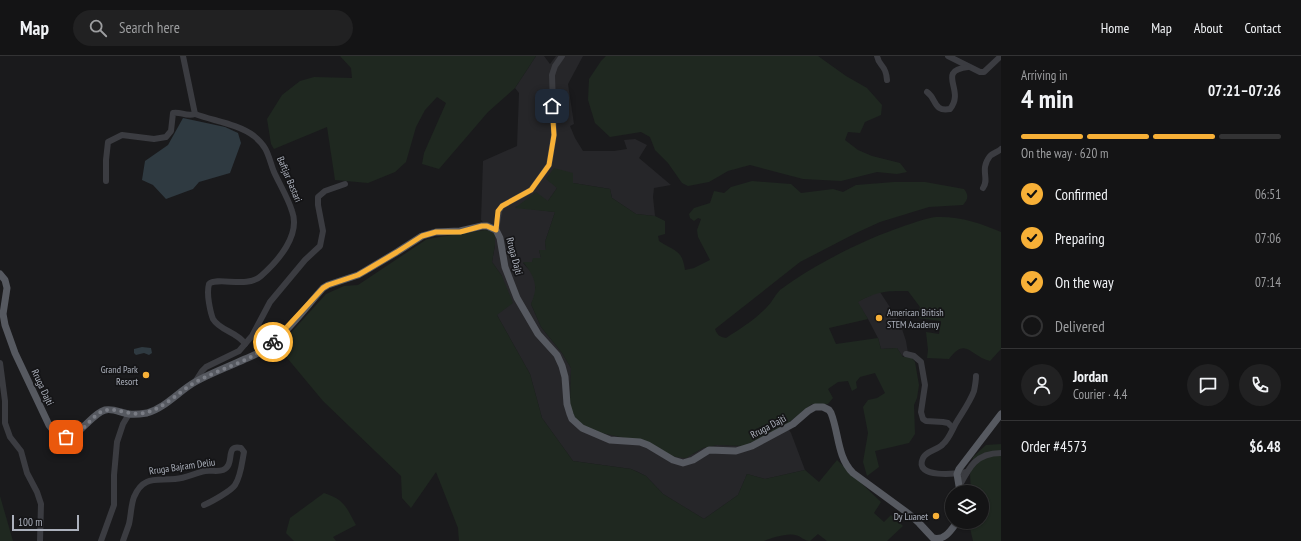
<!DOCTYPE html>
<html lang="en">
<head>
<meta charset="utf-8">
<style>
  body { margin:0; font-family:"PT Sans Narrow",sans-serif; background:#212122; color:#f1f3f6; height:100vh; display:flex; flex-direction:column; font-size:15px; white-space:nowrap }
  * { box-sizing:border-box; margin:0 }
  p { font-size:13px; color:#9d9ea0 }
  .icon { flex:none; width:22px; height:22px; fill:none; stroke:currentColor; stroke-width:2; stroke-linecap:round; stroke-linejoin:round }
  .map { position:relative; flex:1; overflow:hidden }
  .details { display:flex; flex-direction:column; background:#141415; width:300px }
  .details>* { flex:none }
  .fabs { position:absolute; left:945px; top:429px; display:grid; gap:8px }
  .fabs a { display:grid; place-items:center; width:44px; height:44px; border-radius:50%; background:#141415; box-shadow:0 1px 3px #0004,0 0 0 1px #333334; font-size:20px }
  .scale { position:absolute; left:12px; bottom:10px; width:67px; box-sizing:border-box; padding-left:4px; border:2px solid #acb1bc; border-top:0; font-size:11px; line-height:14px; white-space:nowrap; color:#acb1bc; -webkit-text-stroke:3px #151517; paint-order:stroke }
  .pin { position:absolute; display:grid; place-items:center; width:34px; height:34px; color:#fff; margin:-17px; border-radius:8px; box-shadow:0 2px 6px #0006 }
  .courier { position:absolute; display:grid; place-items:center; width:40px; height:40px; margin:-20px; border:3px solid #f7b037; border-radius:50%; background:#fff; color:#222; box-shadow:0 1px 5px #0007 }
  .headline em { font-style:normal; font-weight:700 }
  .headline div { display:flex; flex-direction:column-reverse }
  .headline { display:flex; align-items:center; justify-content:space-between; height:68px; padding:0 20px }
  h1 { font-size:26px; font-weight:700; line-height:30px }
  .bar { display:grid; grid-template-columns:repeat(4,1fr); gap:6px 4px; align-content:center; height:48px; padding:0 20px }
  .bar i { height:5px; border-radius:3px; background:#333334 }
  .bar .current { background:#f7b037 }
  .bar p { grid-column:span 4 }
  .line { display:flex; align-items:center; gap:10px; padding:0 20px; border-top:1px solid #333334 }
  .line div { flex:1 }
  .round { display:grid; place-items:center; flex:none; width:42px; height:42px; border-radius:21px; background:#212122 }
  ol { padding:0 20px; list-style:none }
  li { display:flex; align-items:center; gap:12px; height:44px }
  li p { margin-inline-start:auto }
  li .icon { padding:4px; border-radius:50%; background:#f7b037; color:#111; stroke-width:4 }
  li:last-child { color:#9d9ea0 }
  li i { width:22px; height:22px; border:2px solid #333334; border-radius:50% }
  header { display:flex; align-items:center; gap:24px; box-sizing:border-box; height:56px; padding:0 20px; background:#141415; border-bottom:1px solid #333334 }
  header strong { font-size:19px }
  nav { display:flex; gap:22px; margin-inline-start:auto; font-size:14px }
  .search { width:280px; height:36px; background:#212122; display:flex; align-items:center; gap:10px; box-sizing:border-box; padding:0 14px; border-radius:22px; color:#9d9ea0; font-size:15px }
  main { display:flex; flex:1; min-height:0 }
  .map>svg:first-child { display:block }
  .built { fill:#262629 }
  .green { fill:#1f2820 }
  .water { fill:#2f3a41 }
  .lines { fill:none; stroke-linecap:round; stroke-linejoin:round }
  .minor { stroke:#3b3c41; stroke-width:6 }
  .major { stroke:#565960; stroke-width:7 }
  .done { stroke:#797c84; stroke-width:4; stroke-dasharray:0 7.2 }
  .route { stroke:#f7b037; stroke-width:5 }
  .poi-dot { fill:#f7b037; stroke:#151517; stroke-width:1.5 }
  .labels { text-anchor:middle; stroke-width:3.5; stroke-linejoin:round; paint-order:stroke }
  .street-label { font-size:10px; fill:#acb1bc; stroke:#151517 }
  .poi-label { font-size:10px; fill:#acb1bc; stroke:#151517; text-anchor:end }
</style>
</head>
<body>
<header>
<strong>Map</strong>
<div class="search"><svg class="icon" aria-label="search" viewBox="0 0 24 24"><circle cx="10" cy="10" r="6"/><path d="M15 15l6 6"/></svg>Search here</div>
<nav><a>Home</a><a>Map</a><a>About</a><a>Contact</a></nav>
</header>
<main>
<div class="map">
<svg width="1001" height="485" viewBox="0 0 1001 485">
  <rect width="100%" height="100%" fill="#1a1a1c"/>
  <!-- built -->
  <g class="built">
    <path d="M536,0H544L550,8L556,0H583L568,28L574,68L570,70L575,82L583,95H614L627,93L624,84L635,83L647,89L639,102L671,129L654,132L653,141L655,160L636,158L612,142L610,133L573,127L557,132L548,145L515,151L555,156L545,186L546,194H539L541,202H534L532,206L523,207L533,218L535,225V240L531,248L541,271L562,297L571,312L570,347L601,377L643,386L693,398L703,392L717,389L742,390L786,369L791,377L805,414L765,423L747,418L738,439L704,463L663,438L646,420L638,416L631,413L573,405L542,362L530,318L497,259L502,220L492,206L495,189L491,175L481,164L483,105L517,90L519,37L515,32Z"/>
    <path d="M880,236L897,262L902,273L906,285L908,297L902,300L897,292L881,293L878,282L868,263L857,246L873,238Z"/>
  </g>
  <!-- green -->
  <g class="green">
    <path d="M340,0H536L515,32L488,56L439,113L422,108L424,97L446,47L437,41L425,54L416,71L406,106L395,116L368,127L335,124L327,71L274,93L271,88L267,63L282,39L300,25L314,21L352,22L351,12Z"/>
    <path d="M606,0H818L846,20L867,32L882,49L881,59L865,66L860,77L848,76L845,84L858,94L872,100L900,107L907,116L897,118L877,116L841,125L803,123L750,109L728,115L709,126L688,130L682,127L668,107L655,94L650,81L641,76L610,81L595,67L588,44L589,23L601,5Z"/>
    <path d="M554,112L573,117V127L610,133L612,142L636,158L655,160L665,165V178L658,180L659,185C675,196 682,193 685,214L694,212L710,204L698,181L697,174L701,163L698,162L694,165L690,162L689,158L694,152L710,147L714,135L724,137L731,131L752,125L791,128L801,137L833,133L843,136L856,129L894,126H925L964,133C969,139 968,144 963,149L929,151L880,166L856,177L800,206L715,273C717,279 720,281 726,282C740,273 755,264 767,251C772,246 775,239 780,234C815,208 863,184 904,170C914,167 926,162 936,161C960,160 980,167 1001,176V293L990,305C970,300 966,280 949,303L927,302L928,294L926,276L939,278L941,265L917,262L920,251L908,235C885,235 878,235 858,246L868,263L829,272L836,288L878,282L881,293L897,292L903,301H911L915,306L919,329L917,342L914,349L915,378L909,387L875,395L879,411L867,420L863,406L868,377L863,351L868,344L877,342L885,337L875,317L860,321L856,326L857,332L852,335L848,325L838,326L828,333L833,342L828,348H812L778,375L764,382L742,390L717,389L703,392L686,402L675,401L644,386L601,377L585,370L577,364L572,358L570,347L571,312L562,297L541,271L531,248C539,230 535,221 523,206H532L533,202H541L539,194H546L545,186L555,156L515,152L536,136L548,145L557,132L546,123Z"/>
    <path d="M485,174L491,175L495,179V189L492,206L502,220L513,247L497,259L530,318L542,362L573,405L631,413L646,420L663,438L704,463L738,439L747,418L765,423L805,414L819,426L837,404L881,446L874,457L884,466L891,459L903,470L887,485H827L818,478L810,485C804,485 801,480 795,479C787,477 771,482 764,485H459L458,472L436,416L411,452L402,442L401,420L323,345L278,291L326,238L344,230L358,229L427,183Z"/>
    <path d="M1001,388V485H973L969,468H975V466H982V436H971L970,418L973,401L986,389Z"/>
    <path d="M324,437C345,444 346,451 356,469L333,481L336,485H294L286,477L290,462Z"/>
    <path d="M0,440L13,485H0Z"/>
  </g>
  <!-- water -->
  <g class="water">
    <path d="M183,62L225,71L238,77L241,87L230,117L199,126L193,133L166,143L153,129L142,124L145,105L168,89Z"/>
    <path d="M142,291L151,292L152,297L149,299L144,297L136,299L134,297V293Z"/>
  </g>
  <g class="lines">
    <!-- minor -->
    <g class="minor">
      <path d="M183,0L195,58"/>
      <path d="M877,0C879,11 886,8 887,24"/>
      <path d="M948,0L980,16H984L1001,0"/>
      <path d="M927,36C937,43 933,56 950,53C966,34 935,15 968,11"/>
      <path d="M195,58C214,65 238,68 254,80C269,92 268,101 274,116C280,129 288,142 292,155C301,179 278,205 261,220C247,233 218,220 209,228C207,235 208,241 209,247C210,253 211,258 213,263C220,275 238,276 245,288L239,295L206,311L202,315L195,326"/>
      <path d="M106,125V104L108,86L122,79L154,83L166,81L171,75L173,57C180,55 186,61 195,58"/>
      <path d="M983,132C990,123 979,114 990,100C993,97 998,96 1001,93"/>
      <path d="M496,174L499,155L502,150L531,134L549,109L554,79L552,19L555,10L562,0"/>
      <path d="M245,288L252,280L270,246L305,204L320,190L323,175L318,149V141L325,135L345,128"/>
      <path d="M906,298L914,300L921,306L925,329L921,356L923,363L926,365L943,366L948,367L953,372"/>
      <path d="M0,307L5,345V367L10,381L21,395L27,417L37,436L41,448L40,485"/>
      <path d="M967,416C958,418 913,423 923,402C926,395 938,394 943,388C949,383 952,374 956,367C962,357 970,346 974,335C975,330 976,325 976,320"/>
      <path d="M959,431C969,411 976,397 1001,397"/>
      <path d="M101,485L114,449V419L117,386L123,368L129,358"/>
      <path d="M123,485C125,479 127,474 129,468C131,459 131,449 134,441C143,419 157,425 175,423C186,422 195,417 205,415C211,414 218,416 223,414C236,409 224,388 241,392L244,396C242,406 241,420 235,429C231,435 211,446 204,449"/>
    </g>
    <!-- major -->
    <g class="major">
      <path d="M0,218L5,224L7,232L3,258L5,269L15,297L49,369C71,402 86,359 105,354C113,352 121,357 129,358C135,359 141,358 147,357C165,352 179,335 195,326C211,317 228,311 245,303C252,300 260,297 267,292C286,278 306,251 323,232L328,229L358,219L365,215L397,196L422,180L436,176L460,175L482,170H487L496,174L500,182L505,211L517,242L538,278L557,299L562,310L565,321L567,348L570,358L572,363L582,372L610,384L640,386L648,389L673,404L683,407L693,404L709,394L736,395L752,390L793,368L808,355L815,351H823L829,354L831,357C839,377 837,401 853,417L909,458L919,467L933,482C945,485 951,474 957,466"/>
      <path d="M960,436L957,418L959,413L1001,358"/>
    </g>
  </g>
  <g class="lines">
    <!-- done -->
    <path class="done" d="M66,381C82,381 89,361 103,355C115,350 131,362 148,356C165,351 179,336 194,327C220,312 251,306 273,286"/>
    <!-- route -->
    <path class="route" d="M273,286L323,232L328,229L358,219L365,215L397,196L422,180L436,176H460L482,170H487L496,174L498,155L502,150L531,134L549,109L554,79L552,50"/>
  </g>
  <!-- markers -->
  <g class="poi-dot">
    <circle cx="879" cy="262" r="4"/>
    <circle cx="146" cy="319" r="4"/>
    <circle cx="936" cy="460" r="4"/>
  </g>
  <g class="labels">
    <!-- street labels -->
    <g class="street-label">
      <text transform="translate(290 123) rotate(67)" y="4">Baftjar Bastari</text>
      <text transform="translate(515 200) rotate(75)" y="4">Rruga Dajti</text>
      <text transform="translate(43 331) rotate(65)" y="4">Rruga Dajti</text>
      <text transform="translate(768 370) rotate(-28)" y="4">Rruga Dajti</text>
      <text transform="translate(182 410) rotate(-8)" y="4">Rruga Bajram Deliu</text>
    </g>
    <!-- poi labels -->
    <g class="poi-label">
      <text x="887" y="260" text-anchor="start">American British<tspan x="887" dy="12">STEM Academy</tspan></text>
      <text x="138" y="317">Grand Park<tspan x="138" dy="12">Resort</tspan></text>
      <text x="928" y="464">Dy Luanet</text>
    </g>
  </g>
</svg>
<div class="fabs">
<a><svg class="icon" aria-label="layers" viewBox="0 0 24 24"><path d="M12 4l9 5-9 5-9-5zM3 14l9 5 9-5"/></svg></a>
</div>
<div class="scale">100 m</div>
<div class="pin" style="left:66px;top:381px;background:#ea580c"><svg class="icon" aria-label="bag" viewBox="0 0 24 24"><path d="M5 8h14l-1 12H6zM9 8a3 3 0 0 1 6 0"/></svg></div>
<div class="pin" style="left:552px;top:50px;background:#1f2937"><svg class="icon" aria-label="home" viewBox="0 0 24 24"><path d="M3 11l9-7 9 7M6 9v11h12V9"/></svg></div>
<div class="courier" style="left:273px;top:286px"><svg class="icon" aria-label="bike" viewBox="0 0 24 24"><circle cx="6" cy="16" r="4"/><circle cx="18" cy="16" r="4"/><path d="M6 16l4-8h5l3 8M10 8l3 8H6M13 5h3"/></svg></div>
</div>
<section class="details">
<div class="headline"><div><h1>4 min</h1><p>Arriving in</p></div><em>07:21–07:26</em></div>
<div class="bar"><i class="current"></i><i class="current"></i><i class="current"></i><i></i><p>On the way · 620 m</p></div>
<ol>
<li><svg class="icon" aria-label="check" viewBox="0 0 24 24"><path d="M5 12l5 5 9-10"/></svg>Confirmed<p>06:51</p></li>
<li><svg class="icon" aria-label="check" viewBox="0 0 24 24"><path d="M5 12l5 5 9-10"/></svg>Preparing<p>07:06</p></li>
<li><svg class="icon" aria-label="check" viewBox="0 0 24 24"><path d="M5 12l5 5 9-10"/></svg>On the way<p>07:14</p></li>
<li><i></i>Delivered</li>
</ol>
<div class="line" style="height:72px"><a class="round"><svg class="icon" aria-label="person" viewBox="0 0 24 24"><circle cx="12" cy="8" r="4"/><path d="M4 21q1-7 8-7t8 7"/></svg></a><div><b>Jordan</b><p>Courier · 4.4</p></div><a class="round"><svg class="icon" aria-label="chat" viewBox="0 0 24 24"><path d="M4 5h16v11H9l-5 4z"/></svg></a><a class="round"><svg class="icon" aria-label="phone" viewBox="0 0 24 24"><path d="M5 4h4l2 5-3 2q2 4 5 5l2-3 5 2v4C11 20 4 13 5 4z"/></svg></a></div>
<div class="line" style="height:52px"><div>Order #4573</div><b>$6.48</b></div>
</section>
</main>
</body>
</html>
